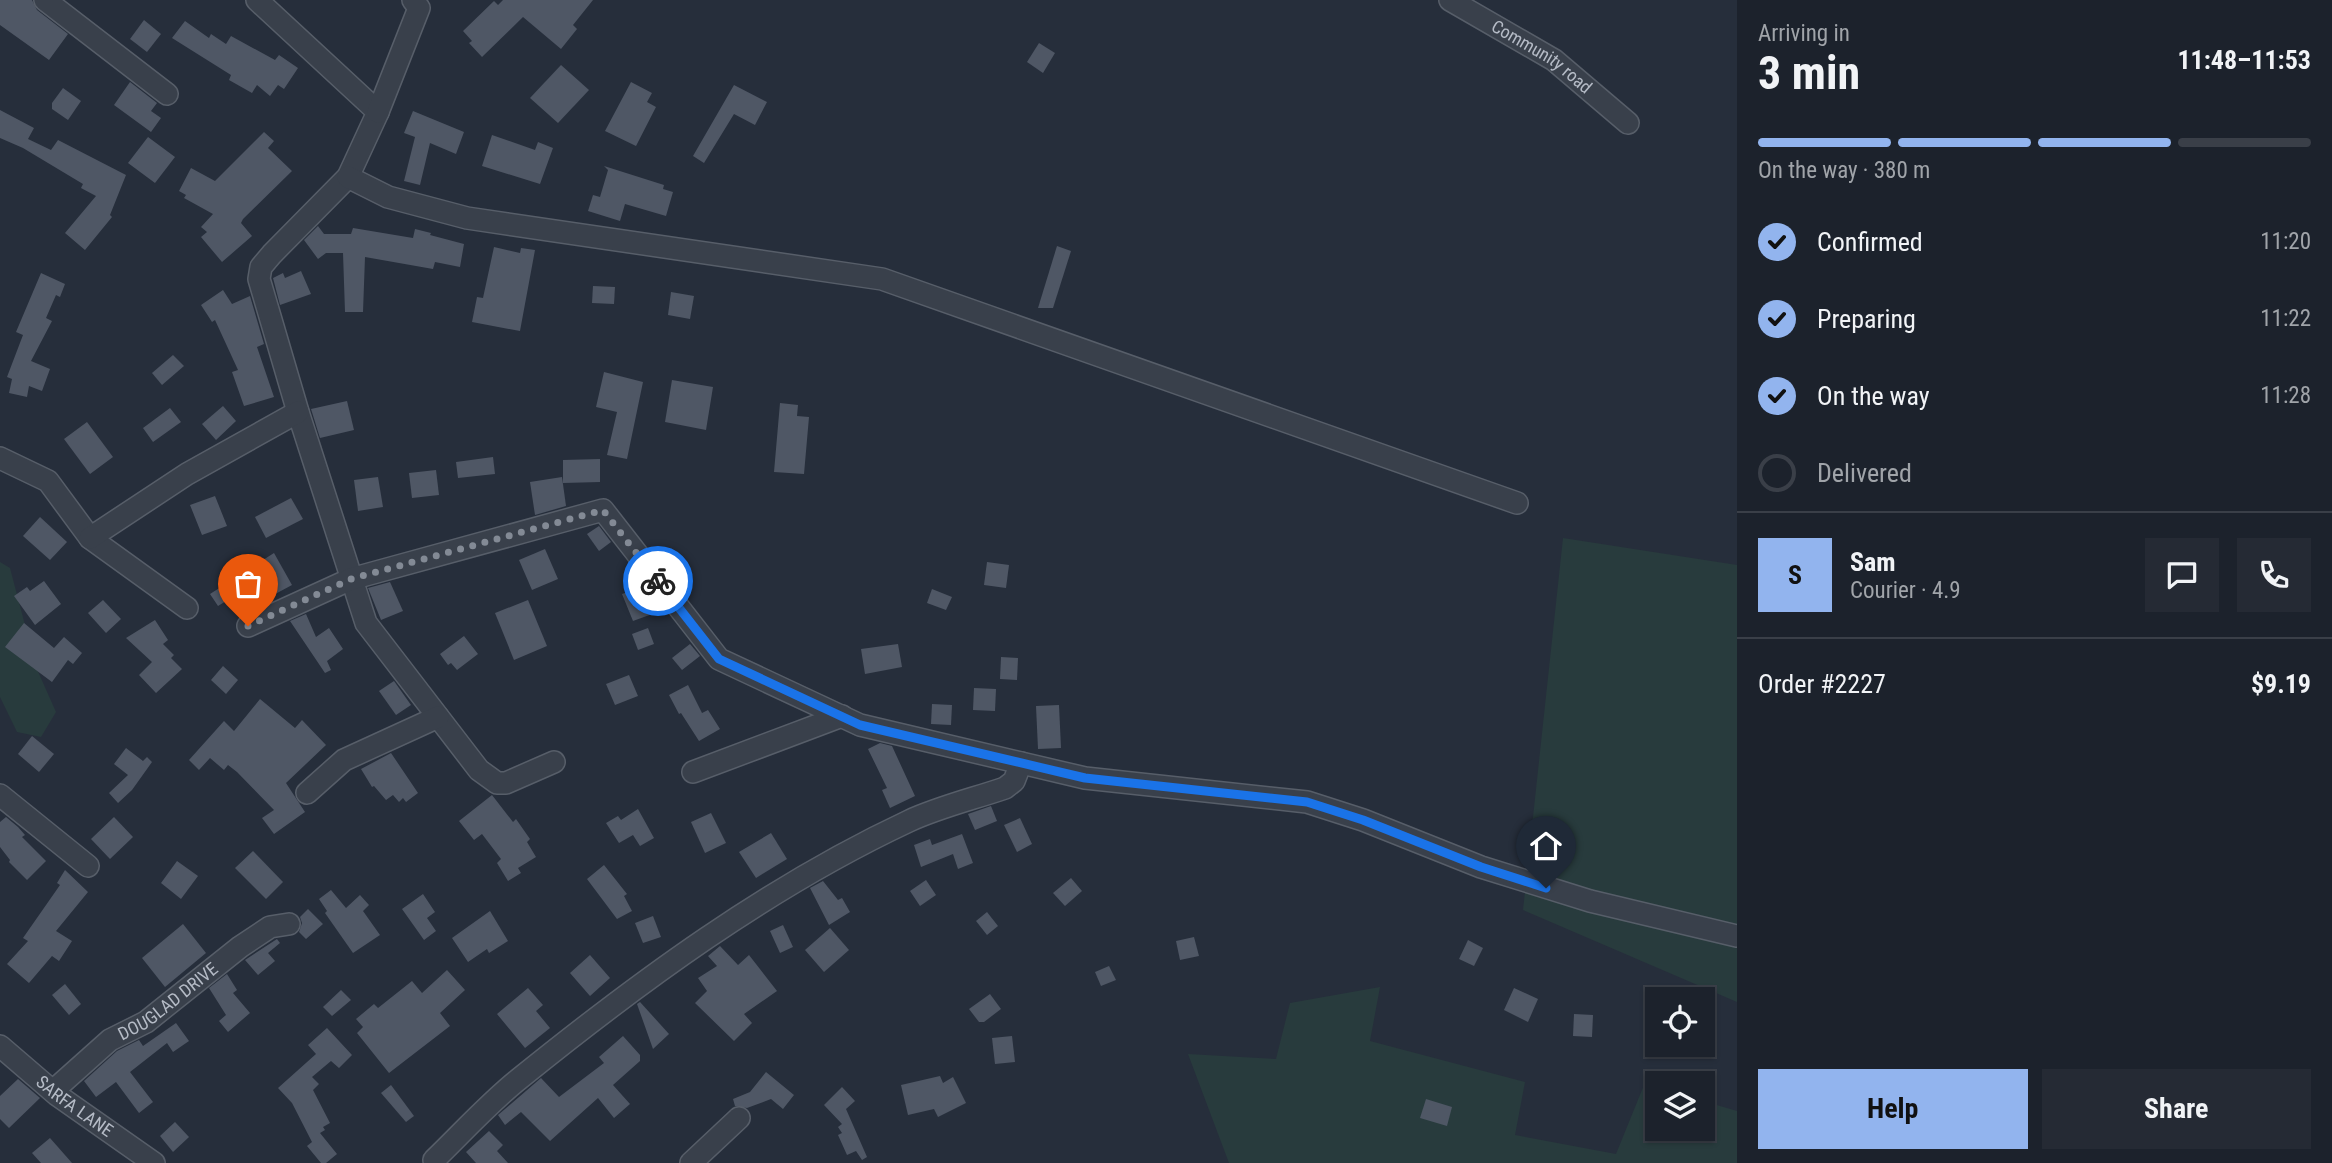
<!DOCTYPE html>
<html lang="en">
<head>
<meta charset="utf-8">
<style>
  body { margin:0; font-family:"Roboto Condensed",sans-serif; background:#252a34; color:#f1f3f6; height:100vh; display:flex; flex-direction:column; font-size:26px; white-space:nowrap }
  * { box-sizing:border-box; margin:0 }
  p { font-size:23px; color:#a0a4a9 }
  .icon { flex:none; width:38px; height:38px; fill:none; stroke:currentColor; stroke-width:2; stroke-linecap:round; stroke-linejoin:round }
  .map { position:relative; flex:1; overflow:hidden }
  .sheet { display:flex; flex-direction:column; background:#1c222c; width:595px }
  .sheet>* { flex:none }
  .tools { position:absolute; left:1645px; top:987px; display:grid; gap:14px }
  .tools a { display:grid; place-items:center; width:70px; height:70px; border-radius:0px; background:#1c222c; box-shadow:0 2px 5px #0004,0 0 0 2px #3a3f48; font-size:35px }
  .pin { position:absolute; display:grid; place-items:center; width:60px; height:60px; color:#fff; margin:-72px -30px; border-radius:50% 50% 50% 0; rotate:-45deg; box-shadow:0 0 7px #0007 }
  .pin .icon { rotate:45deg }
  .courier { position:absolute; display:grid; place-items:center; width:70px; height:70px; margin:-35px; border:5px solid #1a73e8; border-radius:50%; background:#fff; color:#222; box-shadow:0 2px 9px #0007 }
  .summary em { font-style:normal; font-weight:700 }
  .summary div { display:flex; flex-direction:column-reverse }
  .summary { display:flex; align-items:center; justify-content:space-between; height:119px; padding:0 21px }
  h1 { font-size:46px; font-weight:700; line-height:52px }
  .bar { display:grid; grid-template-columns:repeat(4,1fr); gap:10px 7px; align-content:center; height:84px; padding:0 21px }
  .bar i { height:9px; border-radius:5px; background:#3a3f48 }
  .bar .active { background:#92b4ee }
  .bar p { grid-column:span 4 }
  .line { display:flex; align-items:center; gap:18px; padding:0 21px; border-top:2px solid #3a3f48 }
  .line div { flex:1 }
  .round { display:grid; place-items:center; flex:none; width:74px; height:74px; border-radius:0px; background:#252a34 }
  ol { padding:0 21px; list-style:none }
  li { display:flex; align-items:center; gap:21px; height:77px }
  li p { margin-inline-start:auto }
  li .icon { padding:7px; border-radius:50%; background:#92b4ee; color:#111; stroke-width:4 }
  li:last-child { color:#a0a4a9 }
  li i { width:38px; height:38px; border:4px solid #3a3f48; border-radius:50% }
  .cta { display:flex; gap:14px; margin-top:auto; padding:14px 21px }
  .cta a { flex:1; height:80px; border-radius:0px; background:#92b4ee; color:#111; font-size:28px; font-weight:700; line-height:80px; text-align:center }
  .cta a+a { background:#252a34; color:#f1f3f6 }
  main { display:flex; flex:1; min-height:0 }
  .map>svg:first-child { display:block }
  .green { fill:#283b3d }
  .building { fill:#4f5765 }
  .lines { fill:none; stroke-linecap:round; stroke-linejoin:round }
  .minor-casing { stroke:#575e69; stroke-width:24 }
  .minor { stroke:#39404b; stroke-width:21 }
  .done { stroke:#838a95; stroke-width:7; stroke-dasharray:0 12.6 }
  .route { stroke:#1a73e8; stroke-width:9 }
  .labels { text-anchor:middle; stroke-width:5; stroke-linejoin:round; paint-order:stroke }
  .street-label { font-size:18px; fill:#b5bbc6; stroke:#1e2530 }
</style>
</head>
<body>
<main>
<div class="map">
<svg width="1737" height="1163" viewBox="0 0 1737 1163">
  <rect width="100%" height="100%" fill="#262e3b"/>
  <!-- green -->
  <g class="green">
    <path d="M1563,538L1737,565V1002L1523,910Z"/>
    <path d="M0,562L10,568L36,667L56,712L41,737L17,732L0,697Z"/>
    <path d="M1380,987L1370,1041L1525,1082L1515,1135L1616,1154L1644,1085L1657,1089V1129H1703V1101L1737,1111V1163H1229L1188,1054L1276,1059L1290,1003Z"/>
  </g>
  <!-- building -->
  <g class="building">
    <path d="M0,0H32L37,10L68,34L49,60L0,25Z"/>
    <path d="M503,0H593L573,25L577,29L561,49L523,17L482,57L469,43L472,41L463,31L494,1L498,5Z"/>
    <path d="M144,20L161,34L147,52L130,39Z"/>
    <path d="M185,21L209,38L211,34L226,44L231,36L275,60L279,55L298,68L284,89L278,85L270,96L257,85L252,93L229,80L231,75L172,38Z"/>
    <path d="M1039,43L1055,53L1043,73L1027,62Z"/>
    <path d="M561,65L589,90L558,123L530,98Z"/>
    <path d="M130,82L157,103L151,111L161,118L151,132L114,105Z"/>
    <path d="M631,82L652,93L647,102L656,107L636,146L605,131Z"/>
    <path d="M734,85L767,102L755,125L734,114L704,163L693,156Z"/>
    <path d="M63,88L81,101L68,120L52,109V103Z"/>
    <path d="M0,110L34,128L28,139L51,150L58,140L126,175L110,215L112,217L85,250L65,233L96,196L81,188L83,184L23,148L0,138Z"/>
    <path d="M413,111L464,132L456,154L430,143L420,185L404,181L415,137L404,133Z"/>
    <path d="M264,132L274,141L268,148L292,171L243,219L241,223L252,236L222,262L201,237L207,232L201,227L213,214L184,198L186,195L179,191L191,168L215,181Z"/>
    <path d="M492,135L535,150L538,142L553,148L540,184L482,166Z"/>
    <path d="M148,137L175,157L155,183L128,163Z"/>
    <path d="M604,166L664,185L663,189L673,192L666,216L625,204L620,221L588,211L593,195L600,197L608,170Z"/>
    <path d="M318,226L324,234H351L353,228L413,238L415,229L431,233L430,235L464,244L460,267L435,262L433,269L365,257L363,312H345L343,253H326L318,259L304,240Z"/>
    <path d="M1057,246L1071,251L1053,308H1038Z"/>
    <path d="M494,247L520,253L521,248L535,250L520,331L472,322L477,297L483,298Z"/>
    <path d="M301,271L311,294L280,305L273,278L283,273L285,278Z"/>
    <path d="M41,273L65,284L60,297L56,295L46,318L52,321L31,361L50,369L42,391L29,386L27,397L9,393L12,379L7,377L23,335L16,332Z"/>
    <path d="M593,286L615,287L614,304L592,303Z"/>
    <path d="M223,290L232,304L250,296L264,344L257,347L274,397L244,406L232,372L238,370L215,320L212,322L201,305Z"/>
    <path d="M671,292L694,296L690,319L668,315Z"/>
    <path d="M173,355L184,366L162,385L152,373Z"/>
    <path d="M604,372L643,382L627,459L607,455L617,412L596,407Z"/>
    <path d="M672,380L713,387L706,430L665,422Z"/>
    <path d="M347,401L354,430L320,438L311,409Z"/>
    <path d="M780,403L798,405L797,416L809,417L804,474L774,472Z"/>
    <path d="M223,406L236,421L216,440L202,424Z"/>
    <path d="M170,408L181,422L153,442L143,428Z"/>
    <path d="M87,422L113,457L90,474L64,439Z"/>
    <path d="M493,457L495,474L458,478L456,462Z"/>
    <path d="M600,459V482L563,483V460Z"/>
    <path d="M436,470L439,495L412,498L409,473Z"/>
    <path d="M378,477L383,507L358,511L354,480Z"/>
    <path d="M562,477L566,506L535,515L530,482Z"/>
    <path d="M215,496L227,526L202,535L190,505Z"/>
    <path d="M291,498L303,519L266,538L255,517Z"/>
    <path d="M40,517L67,542L50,560L23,536Z"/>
    <path d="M599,526L611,542L599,551L587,534Z"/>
    <path d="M545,549L558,579L532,590L519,560Z"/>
    <path d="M274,553L292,585L266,599L262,592L237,608L231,598L218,606L210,594Z"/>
    <path d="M987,562L1009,565L1006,588L984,585Z"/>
    <path d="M44,581L61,604L35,625L14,596L27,587L30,591Z"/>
    <path d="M390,582L403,611L381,620L368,588Z"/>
    <path d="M639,588L642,596L647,594L655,613L633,621L622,594Z"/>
    <path d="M932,589L952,597L946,610L927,603Z"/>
    <path d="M103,600L121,619L106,633L88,613Z"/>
    <path d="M528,600L547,646L514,660L495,613Z"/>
    <path d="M306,614L316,637L329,628L343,649L327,661L331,670L325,673L290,621Z"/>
    <path d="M155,620L168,640L163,644L174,655L171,658L182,669L156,693L139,675L152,662L126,638Z"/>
    <path d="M24,623L54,648L64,637L82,653L73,664L68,660L52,682L5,647Z"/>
    <path d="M648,628L654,644L638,650L632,634Z"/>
    <path d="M464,636L478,654L457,670L451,663L448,665L440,654Z"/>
    <path d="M690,644L700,656L682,670L672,658Z"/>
    <path d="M898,644L902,667L865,674L861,649Z"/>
    <path d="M1001,657L1018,658L1017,680L1000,679Z"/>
    <path d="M223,666L238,680L226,694L211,680Z"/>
    <path d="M629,675L638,696L615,705L606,684Z"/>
    <path d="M394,681L411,705L396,715L379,691Z"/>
    <path d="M688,685L702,713L708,710L720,729L699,741L681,713L679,714L669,695Z"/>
    <path d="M974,688L996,689L995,711L973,710Z"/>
    <path d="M260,699L295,728L302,720L326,745L286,783L305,812L274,834L262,818L274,810L237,772L228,765L224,770L210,758L199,770L189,760L224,721L234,731Z"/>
    <path d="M932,704L952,705L951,725L931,724Z"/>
    <path d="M1059,705L1061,748L1038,749L1036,706Z"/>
    <path d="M32,736L54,754L39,772L18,754Z"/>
    <path d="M880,743L892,746L915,796L890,808L882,790L887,788L868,749Z"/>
    <path d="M126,748L143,761L147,757L152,762L132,790L118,803L109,793L128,775L114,764Z"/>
    <path d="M391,753L418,793L406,802L403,798L399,802L393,795L386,800L374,786L372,787L361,769Z"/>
    <path d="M492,795L513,822L516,819L530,839L527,842L536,857L518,868L521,873L508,881L497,863L501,859L482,834L474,840L459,821Z"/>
    <path d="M991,806L997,821L975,830L968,814Z"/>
    <path d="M638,809L654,838L640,846L633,835L619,843L606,823L618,816L621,820Z"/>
    <path d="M711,813L726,843L705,853L691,822Z"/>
    <path d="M6,817L18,827L25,835L22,837L46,861L27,880L9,862L10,860L0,847V822Z"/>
    <path d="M114,817L133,837L110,859L91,839Z"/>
    <path d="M1020,818L1032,844L1017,852L1004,825Z"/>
    <path d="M771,833L787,859L756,878L739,852Z"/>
    <path d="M962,834L973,863L958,869L953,854L921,867L914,845L930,839L932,845Z"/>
    <path d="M253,851L283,882L266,899L235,868Z"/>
    <path d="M177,861L198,876L181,899L161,883Z"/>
    <path d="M604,865L627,894L624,896L632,911L617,919L587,879Z"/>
    <path d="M65,870L88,892L56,931L72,941L59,961L52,956L29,983L7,964L28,941L23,938L60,885L57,883Z"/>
    <path d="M1071,878L1082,891L1065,906L1053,893Z"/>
    <path d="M926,880L936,895L920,906L910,891Z"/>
    <path d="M823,881L838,900L842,898L850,912L829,925L810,888Z"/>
    <path d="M331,890L346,908L360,895L369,905L363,911L380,935L353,953L325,913L327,911L319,899Z"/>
    <path d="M423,894L435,912L427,918L436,931L424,940L402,909Z"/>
    <path d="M308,909L323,924L306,939L299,932L302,923L300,917Z"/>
    <path d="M490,911L508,941L489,953L487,949L468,962L452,938Z"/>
    <path d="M987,912L998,926L987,935L976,921Z"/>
    <path d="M653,916L661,937L643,943L635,923Z"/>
    <path d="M183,924L206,953L165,987L142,958Z"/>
    <path d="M783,925L793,947L780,953L770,931Z"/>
    <path d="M830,928L849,950L824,972L805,950Z"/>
    <path d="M1194,937L1199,956L1180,960L1176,941Z"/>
    <path d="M277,939L280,943L268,953L275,961L258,975L245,960Z"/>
    <path d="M1468,940L1483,948L1474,966L1459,959Z"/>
    <path d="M720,946L738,965L749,955L777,991L744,1014L752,1023L734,1041L695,1003L707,991L698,978L717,966L708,956Z"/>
    <path d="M590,955L610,978L590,996L570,973Z"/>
    <path d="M1109,966L1116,980L1101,986L1095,972Z"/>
    <path d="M447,970L465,990L440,1013L450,1026L389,1073L357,1033L363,1027L356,1019L374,1004L378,1008L412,981L422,993Z"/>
    <path d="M227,974L237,990L233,993L250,1013L228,1032L219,1021L226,1015L209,988Z"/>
    <path d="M65,984L81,1004L69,1015L52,995Z"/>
    <path d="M528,988L543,1005L536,1011L550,1028L525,1048L497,1014Z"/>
    <path d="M1514,988L1538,999L1528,1022L1504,1010Z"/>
    <path d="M341,990L351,1000L332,1016L323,1007Z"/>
    <path d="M990,994L1001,1009L984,1022H979L969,1009Z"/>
    <path d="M640,1002L669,1034L653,1049L637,1004Z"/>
    <path d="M1574,1014L1593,1015L1592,1037L1573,1036Z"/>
    <path d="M176,1023L189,1041L173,1052L167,1043L130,1072L153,1102L139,1113L116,1082L96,1097L84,1081L117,1051L139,1040L143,1046Z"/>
    <path d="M327,1028L352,1055L339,1068L331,1061L312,1077L319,1084L313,1090L330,1123L323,1127L325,1130L320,1133L337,1154L326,1163H321L307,1146L312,1142L292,1103L278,1088L316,1054L308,1045Z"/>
    <path d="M623,1036L640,1055V1061L613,1085L630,1104L614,1118L598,1098L550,1141L521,1112L505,1125L498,1115L541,1078L559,1097L604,1063L599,1057Z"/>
    <path d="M1012,1036L1015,1062L995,1064L992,1038Z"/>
    <path d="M766,1072L794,1095L783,1109L771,1099L747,1108L735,1106L733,1099L750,1092Z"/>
    <path d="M940,1076L943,1083L953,1077L966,1103L938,1117L934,1109L908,1115L901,1085Z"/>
    <path d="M18,1079L40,1098L9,1128L0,1119V1096Z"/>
    <path d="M391,1085L414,1116L406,1122L381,1093Z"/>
    <path d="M842,1087L855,1101L846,1109L867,1157L862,1160L856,1151L847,1155L838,1135L842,1133L838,1127L842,1124L824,1105Z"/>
    <path d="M1426,1099L1452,1107L1447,1126L1420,1118Z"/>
    <path d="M175,1122L189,1137L173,1152L160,1136Z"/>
    <path d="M489,1131L503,1145L497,1151L508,1163H476L466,1152Z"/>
    <path d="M50,1138L72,1163H41L32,1153Z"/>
  </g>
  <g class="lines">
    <defs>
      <g id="minor">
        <path d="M45,0L167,94"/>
        <path d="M257,0L378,112L348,177L272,254L261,267L259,279L298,412L366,623L479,770L497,783H506L554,762"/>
        <path id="s1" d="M1450,0L1554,60L1628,123"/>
        <path d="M378,112L419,8L413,0"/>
        <path d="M348,177L388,197L467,218L882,279L1517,503"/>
        <path d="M0,458L48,481L90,538L187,608"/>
        <path d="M90,538L187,474L298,412"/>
        <path d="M248,626L351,579L603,510L719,659L860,725L1085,778L1307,802L1363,820L1481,867L1590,901L1737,936"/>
        <path d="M693,772L842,716"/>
        <path d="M307,793L344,760L438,717"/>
        <path d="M0,795L88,866"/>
        <path id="s2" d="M0,1046L57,1095L154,1163"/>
        <path id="s3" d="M54,1090L110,1040L146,1022L240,947L270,927L289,924"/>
        <path d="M436,1163L434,1160C461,1134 490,1102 519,1079C639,982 768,887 909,821C939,807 973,799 1005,788L1014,781L1021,763"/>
        <path d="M691,1163L739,1118"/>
      </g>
    </defs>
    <!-- minor casing -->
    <use href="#minor" class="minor-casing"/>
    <!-- minor -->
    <use href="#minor" class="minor"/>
  </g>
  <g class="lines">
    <!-- done -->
    <path class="done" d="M248,626L351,579L603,510L658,581"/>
    <!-- route -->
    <path class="route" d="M658,581L719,659L860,725L1085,778L1307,802L1363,820L1481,867L1546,888"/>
  </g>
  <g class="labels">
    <!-- street labels -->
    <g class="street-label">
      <text dy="6" stroke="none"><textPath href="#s1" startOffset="108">Community road</textPath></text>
      <text dy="6" stroke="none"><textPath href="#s3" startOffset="145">DOUGLAD DRIVE</textPath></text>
      <text dy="6" stroke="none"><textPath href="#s2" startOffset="96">SARFA LANE</textPath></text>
    </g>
  </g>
</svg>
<div class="tools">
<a><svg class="icon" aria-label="locate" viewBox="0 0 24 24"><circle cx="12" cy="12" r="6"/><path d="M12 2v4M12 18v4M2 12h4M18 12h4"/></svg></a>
<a><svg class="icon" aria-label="layers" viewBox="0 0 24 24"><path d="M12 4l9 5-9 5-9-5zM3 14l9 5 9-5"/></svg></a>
</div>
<div class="pin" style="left:248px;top:626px;background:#ea580c"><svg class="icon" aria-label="bag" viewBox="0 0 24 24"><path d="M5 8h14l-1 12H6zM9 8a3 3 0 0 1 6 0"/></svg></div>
<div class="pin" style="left:1546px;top:888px;background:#1f2937"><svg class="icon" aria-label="home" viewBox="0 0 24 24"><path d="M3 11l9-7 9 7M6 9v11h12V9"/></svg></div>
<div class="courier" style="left:658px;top:581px"><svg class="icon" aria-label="bike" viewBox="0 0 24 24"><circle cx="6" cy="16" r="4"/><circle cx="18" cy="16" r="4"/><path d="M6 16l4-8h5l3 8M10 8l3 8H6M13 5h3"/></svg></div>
</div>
<section class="sheet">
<div class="summary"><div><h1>3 min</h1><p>Arriving in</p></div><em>11:48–11:53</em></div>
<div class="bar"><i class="active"></i><i class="active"></i><i class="active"></i><i></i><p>On the way · 380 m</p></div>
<ol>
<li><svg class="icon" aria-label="check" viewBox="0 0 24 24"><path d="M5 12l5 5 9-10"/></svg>Confirmed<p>11:20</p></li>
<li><svg class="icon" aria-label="check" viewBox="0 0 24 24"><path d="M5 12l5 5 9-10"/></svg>Preparing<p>11:22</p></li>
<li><svg class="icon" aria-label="check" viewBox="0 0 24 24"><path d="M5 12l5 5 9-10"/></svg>On the way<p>11:28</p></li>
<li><i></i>Delivered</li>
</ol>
<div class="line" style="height:126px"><b class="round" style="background:#92b4ee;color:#111">S</b><div><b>Sam</b><p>Courier · 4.9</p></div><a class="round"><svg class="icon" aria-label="chat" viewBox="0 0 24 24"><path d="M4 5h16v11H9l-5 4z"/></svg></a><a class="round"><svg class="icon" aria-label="phone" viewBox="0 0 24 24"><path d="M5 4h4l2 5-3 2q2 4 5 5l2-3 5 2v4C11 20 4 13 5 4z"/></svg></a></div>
<div class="line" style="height:91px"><div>Order #2227</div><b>$9.19</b></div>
<div class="cta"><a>Help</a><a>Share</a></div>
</section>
</main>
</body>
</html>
